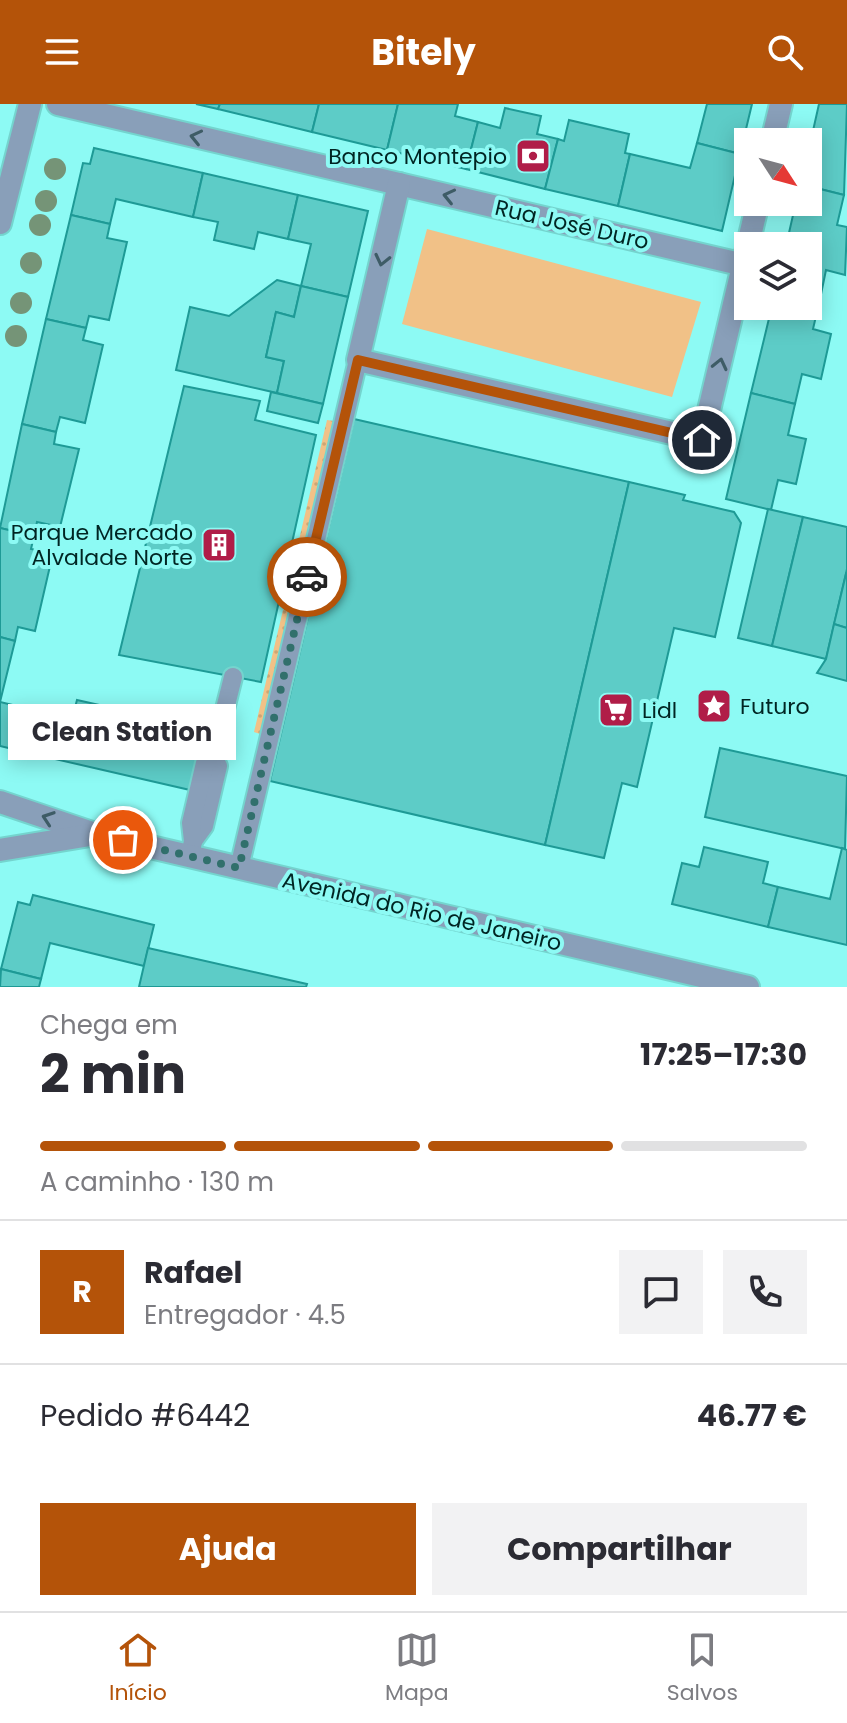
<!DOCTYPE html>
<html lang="pt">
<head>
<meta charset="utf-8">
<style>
  body { margin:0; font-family:Poppins,sans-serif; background:#f2f2f3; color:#2b2b33; height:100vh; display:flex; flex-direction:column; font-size:30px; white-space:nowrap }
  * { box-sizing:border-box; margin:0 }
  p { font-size:26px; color:#7c7c81 }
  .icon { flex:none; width:44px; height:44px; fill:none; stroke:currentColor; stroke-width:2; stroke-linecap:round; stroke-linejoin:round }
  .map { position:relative; height:883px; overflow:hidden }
  .details { display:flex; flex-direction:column; background:#fff; flex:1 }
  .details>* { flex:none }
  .needle { width:52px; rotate:126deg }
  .tools { position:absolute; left:734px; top:24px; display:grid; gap:16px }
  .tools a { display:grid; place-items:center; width:88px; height:88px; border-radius:0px; background:#fff; box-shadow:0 4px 20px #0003; font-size:40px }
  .pin { position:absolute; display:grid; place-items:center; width:68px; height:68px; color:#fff; margin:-34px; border:4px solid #fff; border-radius:50%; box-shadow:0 2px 8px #0007 }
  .courier { position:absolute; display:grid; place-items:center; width:80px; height:80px; margin:-40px; border:6px solid #b45309; border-radius:50%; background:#fff; color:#222; box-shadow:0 2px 10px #0007 }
  .bubble { position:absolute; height:56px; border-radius:0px; background:#fff; box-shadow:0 4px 20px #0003; font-size:26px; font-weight:700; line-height:56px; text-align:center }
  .head em { font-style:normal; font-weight:700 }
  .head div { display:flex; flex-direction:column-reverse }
  .head { display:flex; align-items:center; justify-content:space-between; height:136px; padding:0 40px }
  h1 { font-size:52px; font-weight:700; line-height:60px }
  .bar { display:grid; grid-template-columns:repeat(4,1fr); gap:12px 8px; align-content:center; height:96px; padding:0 40px }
  .bar i { height:10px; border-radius:6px; background:#e1e1e2 }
  .bar .on { background:#b45309 }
  .bar p { grid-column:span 4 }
  .line { display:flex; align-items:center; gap:20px; padding:0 40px; border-top:2px solid #e1e1e2 }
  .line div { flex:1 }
  .round { display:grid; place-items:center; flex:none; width:84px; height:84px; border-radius:0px; background:#f2f2f3 }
  .cta { display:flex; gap:16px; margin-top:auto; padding:16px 40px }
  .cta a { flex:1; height:92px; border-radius:0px; background:#b45309; color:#fff; font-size:32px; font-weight:700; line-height:92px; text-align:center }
  .cta a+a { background:#f2f2f3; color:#2b2b33 }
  header { display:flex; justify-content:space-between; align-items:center; height:104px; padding:0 40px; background:#b45309; color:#fff; font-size:36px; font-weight:700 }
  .tabs { display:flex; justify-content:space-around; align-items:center; height:112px; border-top:2px solid #e1e1e2; background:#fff; font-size:22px; color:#7c7c81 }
  .tabs a { display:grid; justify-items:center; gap:4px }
  .tabs .on { color:#b45309 }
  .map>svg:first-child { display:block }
  .grass { fill:url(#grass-dots) }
  .park { fill:#f1c187 }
  .building { fill:#5dccc7; stroke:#1e9a96; stroke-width:2 }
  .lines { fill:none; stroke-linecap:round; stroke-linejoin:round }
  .service-casing { stroke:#74d4ce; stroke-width:22 }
  .minor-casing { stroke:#74d4ce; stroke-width:26 }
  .tertiary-casing { stroke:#74d4ce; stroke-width:26 }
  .service { stroke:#899fb9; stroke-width:18 }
  .minor { stroke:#899fb9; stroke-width:22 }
  .tertiary { stroke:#899fb9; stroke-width:22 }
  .tree { fill:#759477 }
  .oneway { stroke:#3e5c66 }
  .done { stroke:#31706c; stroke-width:8; stroke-dasharray:0 14.4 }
  .route { stroke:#b45309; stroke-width:10 }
  .labels { text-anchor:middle; stroke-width:8; stroke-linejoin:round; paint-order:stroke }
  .poi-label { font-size:22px; fill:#002523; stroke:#8dfaf4; text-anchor:end }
  .street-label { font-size:22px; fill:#002523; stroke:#8dfaf4 }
</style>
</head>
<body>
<header><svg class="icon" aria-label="menu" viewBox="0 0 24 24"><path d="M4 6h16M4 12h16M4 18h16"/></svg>Bitely<svg class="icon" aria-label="search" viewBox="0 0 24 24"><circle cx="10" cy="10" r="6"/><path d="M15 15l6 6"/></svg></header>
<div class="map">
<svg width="847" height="883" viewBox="0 0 847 883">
  <defs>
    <pattern id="grass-dots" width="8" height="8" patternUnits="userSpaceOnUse" patternTransform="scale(2)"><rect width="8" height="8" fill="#f1c187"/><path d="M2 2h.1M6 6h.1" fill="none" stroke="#cda674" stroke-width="1.8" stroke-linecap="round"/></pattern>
  </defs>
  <rect width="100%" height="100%" fill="#8dfaf4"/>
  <!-- grass -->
  <g class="grass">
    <path d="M327,316L334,317L292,497L285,496Z"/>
    <path d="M283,506L289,507L260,630L254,628Z"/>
  </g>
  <!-- park -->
  <path class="park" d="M427,125L701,198L672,293L402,220Z"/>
  <!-- building -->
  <g class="building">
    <path d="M196,0H220L218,5Z"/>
    <path d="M220,0H319L312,28L218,5Z"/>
    <path d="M319,0H398L387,46L312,28Z"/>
    <path d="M398,0H458L455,12L478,18L466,65L387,46Z"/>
    <path d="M707,0H752L740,50L697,39Z"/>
    <path d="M819,0H847L844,91L808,82V49Z"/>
    <path d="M505,4L541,12L537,30L558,35L545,85L466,65L478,18L500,24Z"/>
    <path d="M569,16L629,30L625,49L630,50L618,102L545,85L558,35L564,37Z"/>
    <path d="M697,39L740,50L722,127L618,102L630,50L690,64Z"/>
    <path d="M94,44L203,69L193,113L116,95L110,120L71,111L83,59L90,60Z"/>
    <path d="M203,69L298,91L288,135L258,128L254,145L214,136L218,118L193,113Z"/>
    <path d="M808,82L844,91L837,121L847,123L845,171L826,166L820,195L808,192V142H786L796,98H808Z"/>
    <path d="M298,91L368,107L348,193L301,182L311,140L288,135Z"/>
    <path d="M71,111L110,120L107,134L127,138L109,216L89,212L86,224L46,215Z"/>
    <path d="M277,176L301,182L294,213L276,208L266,253L284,257L277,289L176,266L190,203L229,212Z"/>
    <path d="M301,182L348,193L323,300L277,289L284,257L266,253L276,208L294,213Z"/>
    <path d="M808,192L820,195L813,225L831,230L821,275L802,270L795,300L751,289L772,202H808Z"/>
    <path d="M46,215L86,224L83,236L103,241L85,319L60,313L56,328L22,320Z"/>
    <path d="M184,282L260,297L255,316L316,331L261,578L119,551Z"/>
    <path d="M271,288L323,300L318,319L267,307Z"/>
    <path d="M751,289L795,300L788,331L806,335L796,380L778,376L771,406L726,395Z"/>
    <path d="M354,315L629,378L545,741L270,677Z"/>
    <path d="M22,320L56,328L54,340L79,345L60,423L37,418L34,432L0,424Z"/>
    <path d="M629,378L685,391L683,396L734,408L741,419L715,533L674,524L637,683L622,679L604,754L545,741Z"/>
    <path d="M768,405L803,413L772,542L738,534Z"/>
    <path d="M803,413L847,423V465L826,555L772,542Z"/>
    <path d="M0,424L34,432L31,445L53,449L35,527L18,523L15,537L0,533Z"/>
    <path d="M846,470L847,471V524L834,520Z"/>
    <path d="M834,520L847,524V577L817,569L826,555Z"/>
    <path d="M0,533L15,537L0,598L38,607L29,649L0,642Z"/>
    <path d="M77,596L171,617L166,639L199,647L190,686L29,649L38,607L72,615Z"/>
    <path d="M720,644L847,672L845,745L705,713Z"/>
    <path d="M704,743L768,758L763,779L778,783L768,823L672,800L682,759L699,763Z"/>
    <path d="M842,744L847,746V841L768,823L778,783L830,795Z"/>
    <path d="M33,791L154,821L144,862L50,839L41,875L1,865L18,798L30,801Z"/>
    <path d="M148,844L307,880L306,883H139Z"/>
    <path d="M1,865L41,875L39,883H0Z"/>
  </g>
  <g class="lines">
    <defs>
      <g id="service">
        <path d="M193,737L204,722L218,662L213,653"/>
        <path d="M190,753L193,737L191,719L205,659L213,653L233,573"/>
        <path d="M239,764L358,256"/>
      </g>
      <g id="minor">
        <path d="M58,0L744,161"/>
        <path d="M772,38L781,0"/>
        <path d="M399,80L358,256L702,336L758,98"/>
      </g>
      <g id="tertiary">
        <path d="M0,119L30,0"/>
        <path d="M0,698L95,730L748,883"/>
        <path d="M0,746L90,731"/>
      </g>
    </defs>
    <!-- service casing -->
    <use href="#service" class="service-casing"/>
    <!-- minor casing -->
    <use href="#minor" class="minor-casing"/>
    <!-- tertiary casing -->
    <use href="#tertiary" class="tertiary-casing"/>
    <!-- service -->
    <use href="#service" class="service"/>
    <!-- minor -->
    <use href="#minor" class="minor"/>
    <!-- tertiary -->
    <use href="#tertiary" class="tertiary"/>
  </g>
  <!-- trees -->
  <g class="tree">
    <circle cx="55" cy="65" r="11"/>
    <circle cx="46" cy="97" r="11"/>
    <circle cx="40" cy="121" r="11"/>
    <circle cx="31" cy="159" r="11"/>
    <circle cx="21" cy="199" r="11"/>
    <circle cx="16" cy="232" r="11"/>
  </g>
  <!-- one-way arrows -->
  <defs><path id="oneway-chevron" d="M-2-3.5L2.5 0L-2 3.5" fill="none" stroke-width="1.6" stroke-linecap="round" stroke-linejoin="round" transform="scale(2)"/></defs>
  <g class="oneway">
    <use href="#oneway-chevron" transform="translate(196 33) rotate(-167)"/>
    <use href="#oneway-chevron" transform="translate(449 92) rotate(-167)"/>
    <use href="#oneway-chevron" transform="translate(382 156) rotate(103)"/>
    <use href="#oneway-chevron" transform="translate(720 260) rotate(-77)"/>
    <use href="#oneway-chevron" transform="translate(48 714) rotate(-161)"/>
  </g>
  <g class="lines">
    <!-- done -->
    <path class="done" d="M123,736L239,764L307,473"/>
    <!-- route -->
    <path class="route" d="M307,473L358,256L702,336"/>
  </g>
  <!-- icons -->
  <defs>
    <symbol id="bank-square" viewBox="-11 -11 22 22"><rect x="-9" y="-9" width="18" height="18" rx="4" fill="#b01d48" stroke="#8dfaf4"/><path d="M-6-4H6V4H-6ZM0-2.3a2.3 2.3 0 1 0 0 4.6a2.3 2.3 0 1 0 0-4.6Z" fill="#fff"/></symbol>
    <symbol id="building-square" viewBox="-11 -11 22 22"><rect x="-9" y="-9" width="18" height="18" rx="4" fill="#b01d48" stroke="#8dfaf4"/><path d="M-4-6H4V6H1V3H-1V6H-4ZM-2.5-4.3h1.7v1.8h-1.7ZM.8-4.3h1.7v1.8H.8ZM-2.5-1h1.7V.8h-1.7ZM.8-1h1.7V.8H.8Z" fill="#fff"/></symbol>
    <symbol id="sight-square" viewBox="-11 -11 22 22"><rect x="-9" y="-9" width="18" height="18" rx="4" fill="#b01d48" stroke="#8dfaf4"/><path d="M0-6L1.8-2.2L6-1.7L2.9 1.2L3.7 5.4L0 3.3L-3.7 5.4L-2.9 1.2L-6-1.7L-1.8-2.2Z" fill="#fff"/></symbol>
    <symbol id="supermarket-square" viewBox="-11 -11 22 22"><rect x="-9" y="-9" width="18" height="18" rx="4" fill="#b01d48" stroke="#8dfaf4"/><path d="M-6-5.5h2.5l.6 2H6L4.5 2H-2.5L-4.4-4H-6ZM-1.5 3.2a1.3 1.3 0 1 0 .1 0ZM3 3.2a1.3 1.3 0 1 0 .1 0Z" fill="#fff"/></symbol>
  </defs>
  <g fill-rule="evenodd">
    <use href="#bank-square" x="513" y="32" width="40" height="40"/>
    <use href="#building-square" x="199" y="421" width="40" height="40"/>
    <use href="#sight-square" x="694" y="582" width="40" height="40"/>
    <use href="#supermarket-square" x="596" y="586" width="40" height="40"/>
  </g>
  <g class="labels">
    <!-- poi labels -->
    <g class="poi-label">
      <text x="507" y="60">Banco Montepio</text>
      <text x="193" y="436">Parque Mercado<tspan x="193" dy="25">Alvalade Norte</tspan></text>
      <text x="740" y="610" text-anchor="start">Futuro</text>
      <text x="642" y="614" text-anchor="start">Lidl</text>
    </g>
    <!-- street labels -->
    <g class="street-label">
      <text transform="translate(572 120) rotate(13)" y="8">Rua José Duro</text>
      <text transform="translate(422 807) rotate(13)" y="8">Avenida do Rio de Janeiro</text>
    </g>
  </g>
</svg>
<div class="tools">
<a><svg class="needle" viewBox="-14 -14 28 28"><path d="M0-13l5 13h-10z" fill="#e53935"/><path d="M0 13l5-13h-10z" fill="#7c7c81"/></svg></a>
<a><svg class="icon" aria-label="layers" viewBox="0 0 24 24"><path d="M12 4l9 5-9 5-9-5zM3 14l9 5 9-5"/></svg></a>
</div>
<div class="pin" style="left:123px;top:736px;background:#ea580c"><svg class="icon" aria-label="bag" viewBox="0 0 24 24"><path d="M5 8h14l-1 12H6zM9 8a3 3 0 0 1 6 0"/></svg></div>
<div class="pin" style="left:702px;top:336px;background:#1f2937"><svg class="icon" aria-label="home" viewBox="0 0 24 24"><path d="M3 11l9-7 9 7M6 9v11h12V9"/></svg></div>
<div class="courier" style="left:307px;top:473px"><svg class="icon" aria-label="car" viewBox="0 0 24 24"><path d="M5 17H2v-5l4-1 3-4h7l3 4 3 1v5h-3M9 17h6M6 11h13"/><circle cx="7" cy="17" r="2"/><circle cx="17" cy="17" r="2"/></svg></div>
<div class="bubble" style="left:8px;top:600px;width:228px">Clean Station</div>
</div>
<section class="details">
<div class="head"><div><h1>2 min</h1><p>Chega em</p></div><em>17:25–17:30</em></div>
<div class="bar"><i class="on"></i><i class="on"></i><i class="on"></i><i></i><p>A caminho · 130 m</p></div>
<div class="line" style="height:144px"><b class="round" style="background:#b45309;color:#fff">R</b><div><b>Rafael</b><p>Entregador · 4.5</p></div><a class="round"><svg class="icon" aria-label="chat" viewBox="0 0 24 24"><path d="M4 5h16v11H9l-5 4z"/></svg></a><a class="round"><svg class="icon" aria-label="phone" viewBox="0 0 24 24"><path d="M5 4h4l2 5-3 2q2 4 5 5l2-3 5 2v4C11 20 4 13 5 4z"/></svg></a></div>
<div class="line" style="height:104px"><div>Pedido #6442</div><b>46.77 €</b></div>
<div class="cta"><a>Ajuda</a><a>Compartilhar</a></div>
</section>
<nav class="tabs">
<a class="on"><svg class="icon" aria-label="home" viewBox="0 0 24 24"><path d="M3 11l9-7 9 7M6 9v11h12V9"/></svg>Início</a>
<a><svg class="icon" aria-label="map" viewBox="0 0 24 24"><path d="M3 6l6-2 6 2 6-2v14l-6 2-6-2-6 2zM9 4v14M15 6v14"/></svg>Mapa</a>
<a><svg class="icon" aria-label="saved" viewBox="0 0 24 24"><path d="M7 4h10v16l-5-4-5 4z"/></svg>Salvos</a>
</nav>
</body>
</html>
